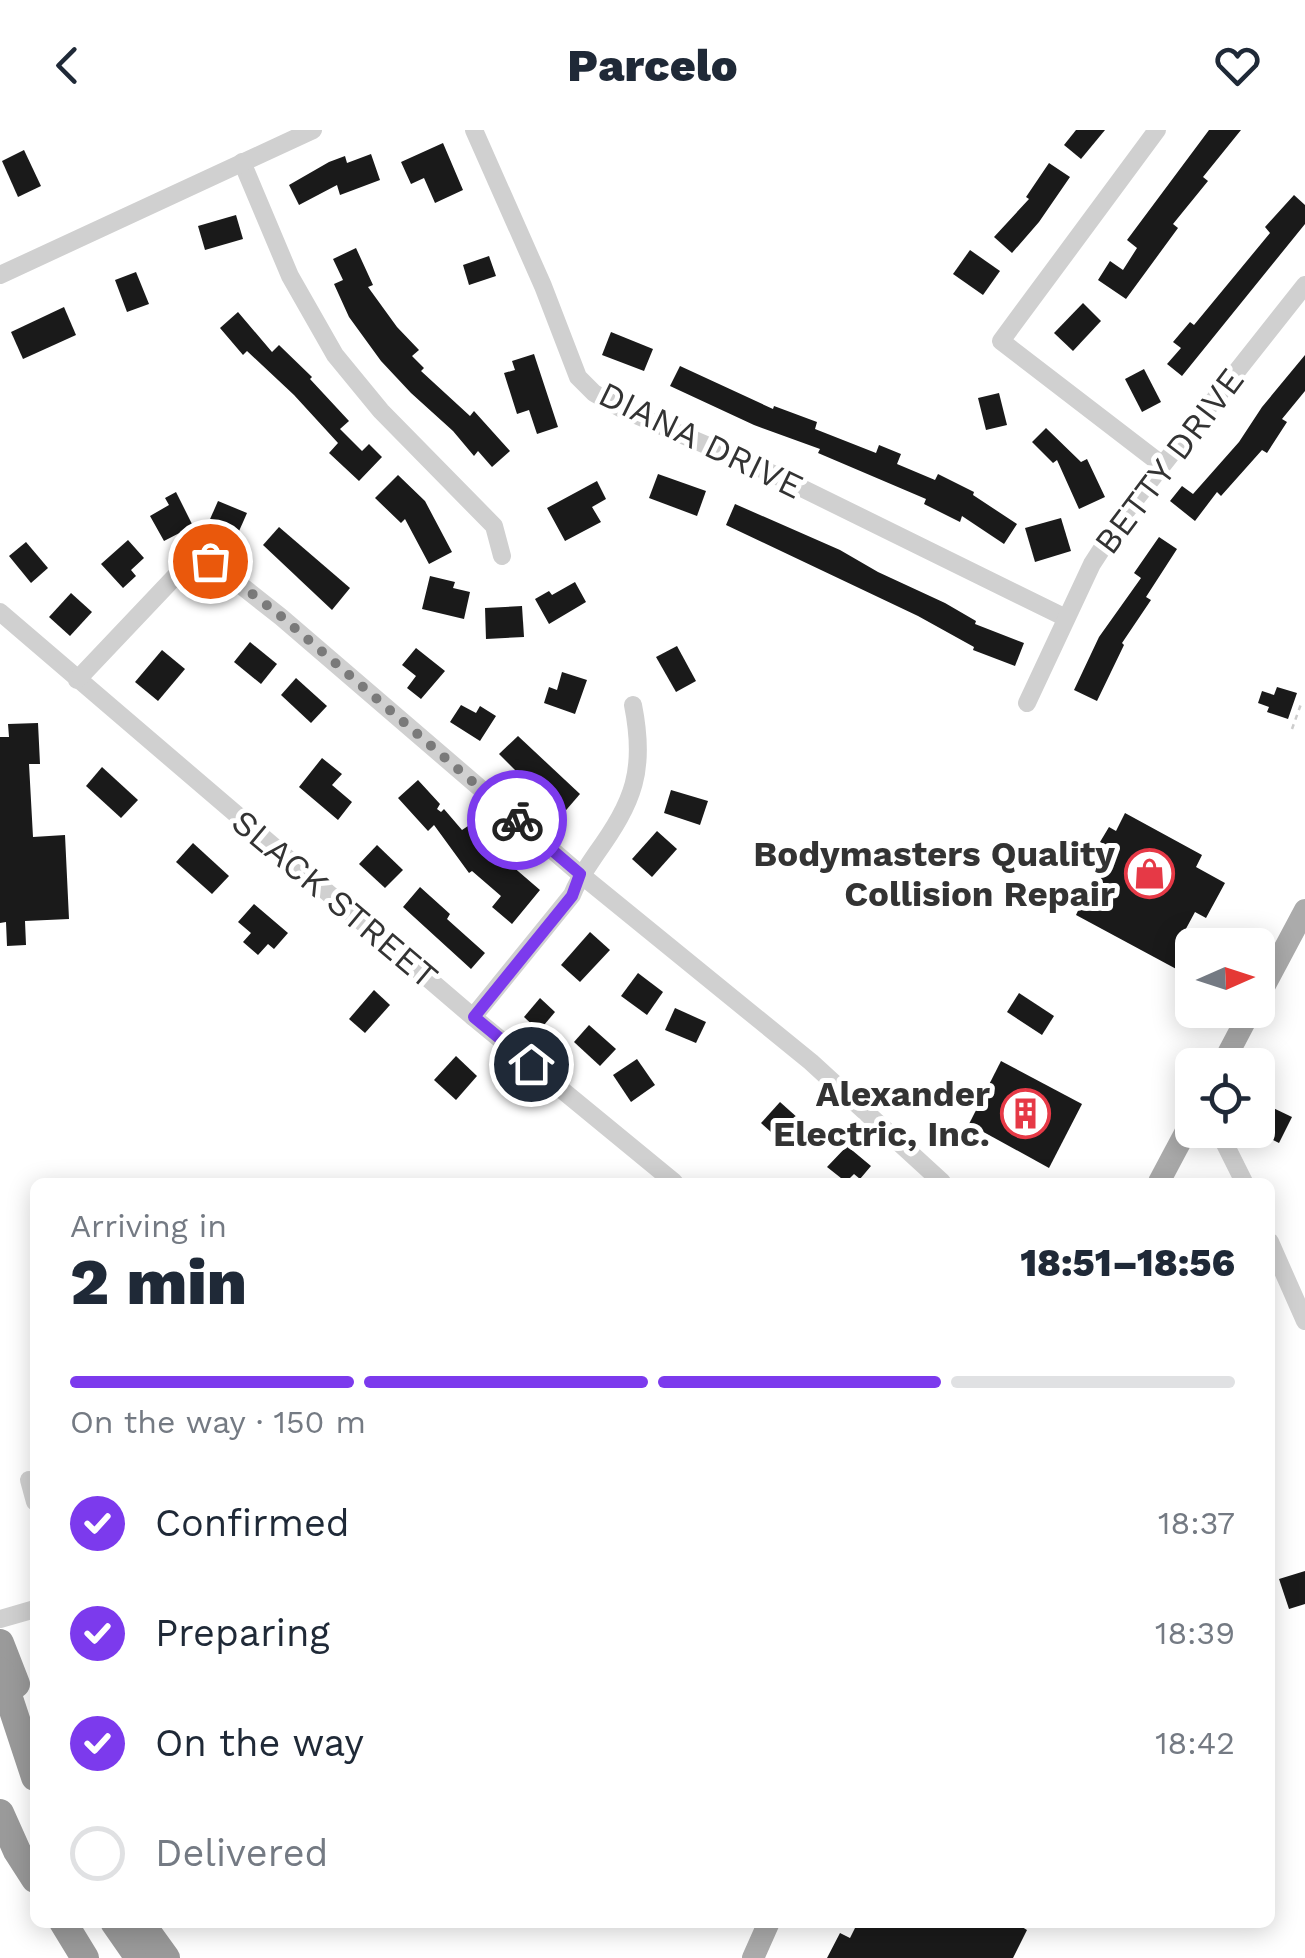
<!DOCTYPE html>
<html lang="en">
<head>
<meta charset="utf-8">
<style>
  body { margin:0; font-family:"Work Sans",sans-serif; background:#f6f6f7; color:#1f2937; height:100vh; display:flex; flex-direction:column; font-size:38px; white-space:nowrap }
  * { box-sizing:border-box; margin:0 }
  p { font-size:32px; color:#747a83 }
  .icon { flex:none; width:55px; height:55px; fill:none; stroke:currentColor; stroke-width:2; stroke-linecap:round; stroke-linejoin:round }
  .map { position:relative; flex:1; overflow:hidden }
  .details { position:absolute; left:30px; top:1048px; width:1245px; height:750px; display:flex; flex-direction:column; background:#fff; border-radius:15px; box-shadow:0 5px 25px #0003 }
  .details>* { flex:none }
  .needle { width:65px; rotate:87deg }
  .fabs { position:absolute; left:1175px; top:798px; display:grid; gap:20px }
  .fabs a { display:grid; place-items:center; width:100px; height:100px; border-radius:15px; background:#fff; box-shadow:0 5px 25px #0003; font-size:50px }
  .pin { position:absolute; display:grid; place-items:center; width:85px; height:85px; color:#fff; margin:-42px; border:5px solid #fff; border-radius:50%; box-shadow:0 2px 10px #0007 }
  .courier { position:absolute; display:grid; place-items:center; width:100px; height:100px; margin:-50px; border:8px solid #7c3aed; border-radius:50%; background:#fff; color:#222; box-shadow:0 2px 12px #0007 }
  .overview em { font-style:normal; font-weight:800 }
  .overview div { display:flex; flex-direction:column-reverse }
  .overview { display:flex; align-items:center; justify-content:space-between; height:170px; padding:0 40px }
  h1 { font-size:65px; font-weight:800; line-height:75px }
  .bar { display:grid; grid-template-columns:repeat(4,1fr); gap:15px 10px; align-content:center; height:120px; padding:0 40px }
  .bar i { height:12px; border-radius:8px; background:#e0e1e3 }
  .bar .current { background:#7c3aed }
  .bar p { grid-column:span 4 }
  ol { padding:0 40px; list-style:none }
  li { display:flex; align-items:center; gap:30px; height:110px }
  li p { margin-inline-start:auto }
  li .icon { padding:10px; border-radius:50%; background:#7c3aed; color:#fff; stroke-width:4 }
  li:last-child { color:#747a83 }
  li i { width:55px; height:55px; border:5px solid #e0e1e3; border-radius:50% }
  header { display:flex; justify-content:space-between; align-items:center; height:130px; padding:0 40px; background:#fff; font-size:45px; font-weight:800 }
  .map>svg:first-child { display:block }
  .building { fill:#1a1a1a }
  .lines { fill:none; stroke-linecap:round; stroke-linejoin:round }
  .path { stroke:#cdcdcd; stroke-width:2.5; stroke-dasharray:5 5; stroke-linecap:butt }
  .minor { stroke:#d0d0d0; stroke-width:18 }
  .major { stroke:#ababab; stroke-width:22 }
  .highway { stroke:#9a9a9a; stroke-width:28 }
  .done { stroke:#7a7a7a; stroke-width:10; stroke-dasharray:0 18 }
  .route { stroke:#7c3aed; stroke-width:12 }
  .labels { text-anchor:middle; stroke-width:10; stroke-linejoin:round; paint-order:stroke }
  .street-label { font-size:35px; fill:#333; stroke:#fff }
  .poi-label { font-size:35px; font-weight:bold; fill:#333; stroke:#fff; text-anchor:end }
</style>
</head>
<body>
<header><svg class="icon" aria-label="back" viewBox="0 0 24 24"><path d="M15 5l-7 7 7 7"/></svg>Parcelo<svg class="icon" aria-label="heart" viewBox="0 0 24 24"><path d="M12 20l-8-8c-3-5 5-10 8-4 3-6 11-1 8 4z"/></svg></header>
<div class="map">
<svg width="1305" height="1828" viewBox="0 0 1305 1828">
  <rect width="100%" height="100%" fill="#fff"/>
  <!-- building -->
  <g class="building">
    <path d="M1076,0H1105L1081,29L1064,15Z"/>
    <path d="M1209,0H1241L1203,47L1208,51L1173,94L1178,98L1126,169L1098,150L1110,131L1123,140L1137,118L1127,110Z"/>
    <path d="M443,13L463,60L435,73L424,48L411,54L401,32Z"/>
    <path d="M24,20L41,56L18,67L2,31Z"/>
    <path d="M371,24L380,50L340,65L337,55L299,75L289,55L329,32L345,26L347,33Z"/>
    <path d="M1049,33L1070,47L1039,92L1012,123L994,107L1029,69L1026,67Z"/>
    <path d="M1294,65L1305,75V94L1182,246L1167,234L1181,218L1173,212L1190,192L1194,195L1270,103L1265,97Z"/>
    <path d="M236,85L243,109L205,120L198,96Z"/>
    <path d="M356,118L373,155L368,157L397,197L419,220L412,226L424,238L421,241L470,286L474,281L510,321L492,337L478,321L474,326L453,301L411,263L381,231L349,187L334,154L343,150L333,129Z"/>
    <path d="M970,120L1000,141L983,165L953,144Z"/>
    <path d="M489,126L496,146L469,155L463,135Z"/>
    <path d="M136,142L149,174L127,182L115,150Z"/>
    <path d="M1083,173L1101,191L1073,221L1054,203Z"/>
    <path d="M64,177L76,205L23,229L11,202Z"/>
    <path d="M238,182L272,222L279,215L312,247L310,249L349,291L340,299L362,321L369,314L382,327L359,351L329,323L338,313L294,265L247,221L243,225L220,198Z"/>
    <path d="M611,202L653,219L644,241L602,225Z"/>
    <path d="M534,224L558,297L537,304L529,280L517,284L504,243L515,240L512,231Z"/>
    <path d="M1305,225V261L1282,289L1287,292L1267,323L1262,320L1221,366L1217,362L1195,391L1170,371L1182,356L1193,364L1239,312L1262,277Z"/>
    <path d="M680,236L773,279L774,276L817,292L815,299L876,323L879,315L901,324L897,334L935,350L938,344L974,362L973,365L1017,394L1004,414L962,386L960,392L924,374L926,369L818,323L820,319L754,295L670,256Z"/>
    <path d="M1144,239L1161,272L1142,282L1125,249Z"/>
    <path d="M999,263L1007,295L986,300L978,268Z"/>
    <path d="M1046,298L1081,332L1087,329L1105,367L1079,379L1057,330L1053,333L1032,312Z"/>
    <path d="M658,344L706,361L697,386L649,368Z"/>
    <path d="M398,345L425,371L452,422L429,434L405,389L401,393L375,368Z"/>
    <path d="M597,351L606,369L592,377L601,392L565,411L547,378Z"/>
    <path d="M176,362L193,396L164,411L150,386L169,375L165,368Z"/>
    <path d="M218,371L247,383L236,408L207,396Z"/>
    <path d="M735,374L840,420L878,442L945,473L976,491L975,494L1024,513L1015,536L973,520L974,517L918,486L726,395Z"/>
    <path d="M1061,388L1071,421L1035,432L1025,398Z"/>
    <path d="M279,397L350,458L332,480L263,415Z"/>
    <path d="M1159,407L1177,419L1146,467L1151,470L1122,513L1124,515L1097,571L1074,560L1099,507L1141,448L1134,443Z"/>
    <path d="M128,410L144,428L131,440L136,446L123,458L101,434Z"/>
    <path d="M26,412L48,438L31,453L9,426Z"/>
    <path d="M430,446L455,452L453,458L470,462L464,489L422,479Z"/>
    <path d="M575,452L586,472L549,494L535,469L549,461L552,465Z"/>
    <path d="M71,463L92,482L70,506L49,487Z"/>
    <path d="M522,476L524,507L486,509L485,478Z"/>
    <path d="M250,512L277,534L261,554L234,532Z"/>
    <path d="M677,516L696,551L676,562L656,527Z"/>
    <path d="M416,518L445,541L421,569L407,558L416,546L402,535Z"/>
    <path d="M162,520L185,539L158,571L135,552Z"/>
    <path d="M562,542L587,550L575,584L544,573L549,557L557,560Z"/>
    <path d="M296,548L327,576L311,593L281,565Z"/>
    <path d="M1277,557L1297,563L1288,589L1267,582L1269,577L1258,573L1262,561L1274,565Z"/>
    <path d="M461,575L476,583L480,576L496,586L480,611L450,592Z"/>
    <path d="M38,593L40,634H29L33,707L65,705L69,789L25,791L26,815L7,816L6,792L0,793V607H9L8,594Z"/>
    <path d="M518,606L580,664L561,686L499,624Z"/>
    <path d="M322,628L342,644L332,655L352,672L338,690L299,657Z"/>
    <path d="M102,637L138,670L121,688L86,656Z"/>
    <path d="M418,650L440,674L437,679L441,682L444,679L462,700L468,696L498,736L504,729L540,760L512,794L492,777L501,766L472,741L469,743L434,695L428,701L398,668Z"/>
    <path d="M671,660L708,671L700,695L664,683Z"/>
    <path d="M1125,683L1202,725L1196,737L1225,753L1206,788L1195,782L1181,808L1193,815L1180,841L1076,785L1108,716L1100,712L1109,697L1116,701Z"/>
    <path d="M657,701L677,719L652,747L632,729Z"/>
    <path d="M193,713L229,746L212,764L176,732Z"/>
    <path d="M377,715L403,740L385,758L359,734Z"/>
    <path d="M420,757L450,784L447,789L485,823L471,839L403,777Z"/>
    <path d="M254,774L288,803L274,819L268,814L258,825L243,812L251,803L238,792Z"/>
    <path d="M590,802L610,820L580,852L561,835Z"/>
    <path d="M638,843L663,862L647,885L621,866Z"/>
    <path d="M374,860L390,875L365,903L349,889Z"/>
    <path d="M1019,863L1054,886L1042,905L1007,882Z"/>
    <path d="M540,868L555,882L539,901L524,887Z"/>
    <path d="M675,878L706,892L696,913L665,900Z"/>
    <path d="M589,895L616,919L600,936L574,912Z"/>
    <path d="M456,926L477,946L456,970L434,950Z"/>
    <path d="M637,929L655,955L631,972L613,945Z"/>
    <path d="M1001,931L1082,974L1049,1038L969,994Z"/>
    <path d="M780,972L799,989L780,1010L761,993Z"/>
    <path d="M1269,976L1292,987L1279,1013L1257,1002Z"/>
    <path d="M847,1016L871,1036L860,1049L854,1044L846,1052L827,1037Z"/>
    <path d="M1305,1441V1474L1289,1479L1279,1449Z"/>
    <path d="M858,1792H1014L1027,1800L1013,1828H827L840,1803L850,1808Z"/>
  </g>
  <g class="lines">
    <!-- path -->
    <path class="path" d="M1292,599L1301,574"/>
    <!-- minor -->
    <g class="minor">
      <path d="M474,0L543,156L578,247L594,263L622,279L769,342L1066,488"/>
      <path d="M1157,0L1001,211L1161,334"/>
      <path d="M242,32L290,146L335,225L381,281L494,396L502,426"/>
      <path d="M0,145L313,0"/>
      <path d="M0,482L473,887L674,1052"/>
      <path d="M77,550L186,435L198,430L210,431L281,487L580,744L811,932L942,1052"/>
      <path d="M1027,573L1092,434L1127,380L1305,155"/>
      <path d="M473,887L572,765C578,749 586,739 596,724C634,671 646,640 633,575"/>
      <path d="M1218,1000L1244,1052"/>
      <path d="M1270,1112L1305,1191"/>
      <path d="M29,1350L35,1372"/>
      <path d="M0,1489L35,1479"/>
    </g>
    <!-- major -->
    <g class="major">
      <path d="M1258,868L1305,780"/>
      <path d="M1222,935L1251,880"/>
      <path d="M1159,1052L1192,990"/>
      <path d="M753,1828L769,1792"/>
    </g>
    <!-- highway -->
    <g class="highway">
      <path d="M0,1513L16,1554"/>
      <path d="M0,1541L35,1647"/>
      <path d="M0,1683L17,1721L35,1749"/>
      <path d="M63,1792L85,1828"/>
      <path d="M114,1792L139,1828"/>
      <path d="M140,1792L166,1828"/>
    </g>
  </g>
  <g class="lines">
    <!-- done -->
    <path class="done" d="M210,431L282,487L517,690"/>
    <!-- route -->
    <path class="route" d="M517,690L580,744L572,766L474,887L531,934"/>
  </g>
  <!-- icons -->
  <defs>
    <symbol id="shop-ring" viewBox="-11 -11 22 22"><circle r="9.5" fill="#fff" stroke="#e63946" stroke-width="1.5"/><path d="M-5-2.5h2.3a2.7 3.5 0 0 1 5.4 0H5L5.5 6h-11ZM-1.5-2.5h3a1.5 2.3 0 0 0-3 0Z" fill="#e63946"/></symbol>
    <symbol id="building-ring" viewBox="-11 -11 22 22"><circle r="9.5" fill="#fff" stroke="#e63946" stroke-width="1.5"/><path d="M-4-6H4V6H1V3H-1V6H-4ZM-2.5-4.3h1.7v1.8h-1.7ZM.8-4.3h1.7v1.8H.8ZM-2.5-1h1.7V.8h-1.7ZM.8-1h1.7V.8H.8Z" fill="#e63946"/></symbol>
  </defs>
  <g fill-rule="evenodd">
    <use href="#shop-ring" x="1122" y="716" width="55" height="55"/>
    <use href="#building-ring" x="998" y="956" width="55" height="55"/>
  </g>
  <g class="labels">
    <!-- street labels -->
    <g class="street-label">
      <text transform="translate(701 310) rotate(26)" y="12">DIANA DRIVE</text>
      <text transform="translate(1169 331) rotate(-53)" y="12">BETTY DRIVE</text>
      <text transform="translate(335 769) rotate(40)" y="12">SLACK STREET</text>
    </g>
    <!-- poi labels -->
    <g class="poi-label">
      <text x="1115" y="736">Bodymasters Quality<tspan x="1115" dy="40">Collision Repair</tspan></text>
      <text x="990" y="976">Alexander<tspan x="990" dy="40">Electric, Inc.</tspan></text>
    </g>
  </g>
</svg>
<div class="fabs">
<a><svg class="needle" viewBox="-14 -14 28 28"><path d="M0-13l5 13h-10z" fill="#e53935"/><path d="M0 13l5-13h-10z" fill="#747a83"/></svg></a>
<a><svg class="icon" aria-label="locate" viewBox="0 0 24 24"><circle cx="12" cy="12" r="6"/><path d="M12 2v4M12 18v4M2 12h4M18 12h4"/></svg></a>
</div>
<div class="pin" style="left:210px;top:431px;background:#ea580c"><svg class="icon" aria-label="bag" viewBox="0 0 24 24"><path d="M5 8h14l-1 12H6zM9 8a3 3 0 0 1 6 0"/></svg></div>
<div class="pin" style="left:531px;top:934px;background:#1f2937"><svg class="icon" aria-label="home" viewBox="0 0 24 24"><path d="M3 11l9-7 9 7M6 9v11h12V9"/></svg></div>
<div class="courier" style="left:517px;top:690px"><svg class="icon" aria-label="bike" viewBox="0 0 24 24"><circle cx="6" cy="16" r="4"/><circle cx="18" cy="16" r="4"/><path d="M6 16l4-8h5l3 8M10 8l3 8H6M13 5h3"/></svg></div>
<section class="details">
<div class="overview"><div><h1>2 min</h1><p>Arriving in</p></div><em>18:51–18:56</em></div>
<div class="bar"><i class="current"></i><i class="current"></i><i class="current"></i><i></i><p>On the way · 150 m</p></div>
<ol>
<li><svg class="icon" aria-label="check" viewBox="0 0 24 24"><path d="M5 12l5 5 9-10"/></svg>Confirmed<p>18:37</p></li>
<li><svg class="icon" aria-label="check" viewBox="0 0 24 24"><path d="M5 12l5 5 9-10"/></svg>Preparing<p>18:39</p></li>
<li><svg class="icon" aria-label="check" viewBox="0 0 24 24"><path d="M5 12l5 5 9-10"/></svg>On the way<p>18:42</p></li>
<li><i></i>Delivered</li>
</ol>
</section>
</div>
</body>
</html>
